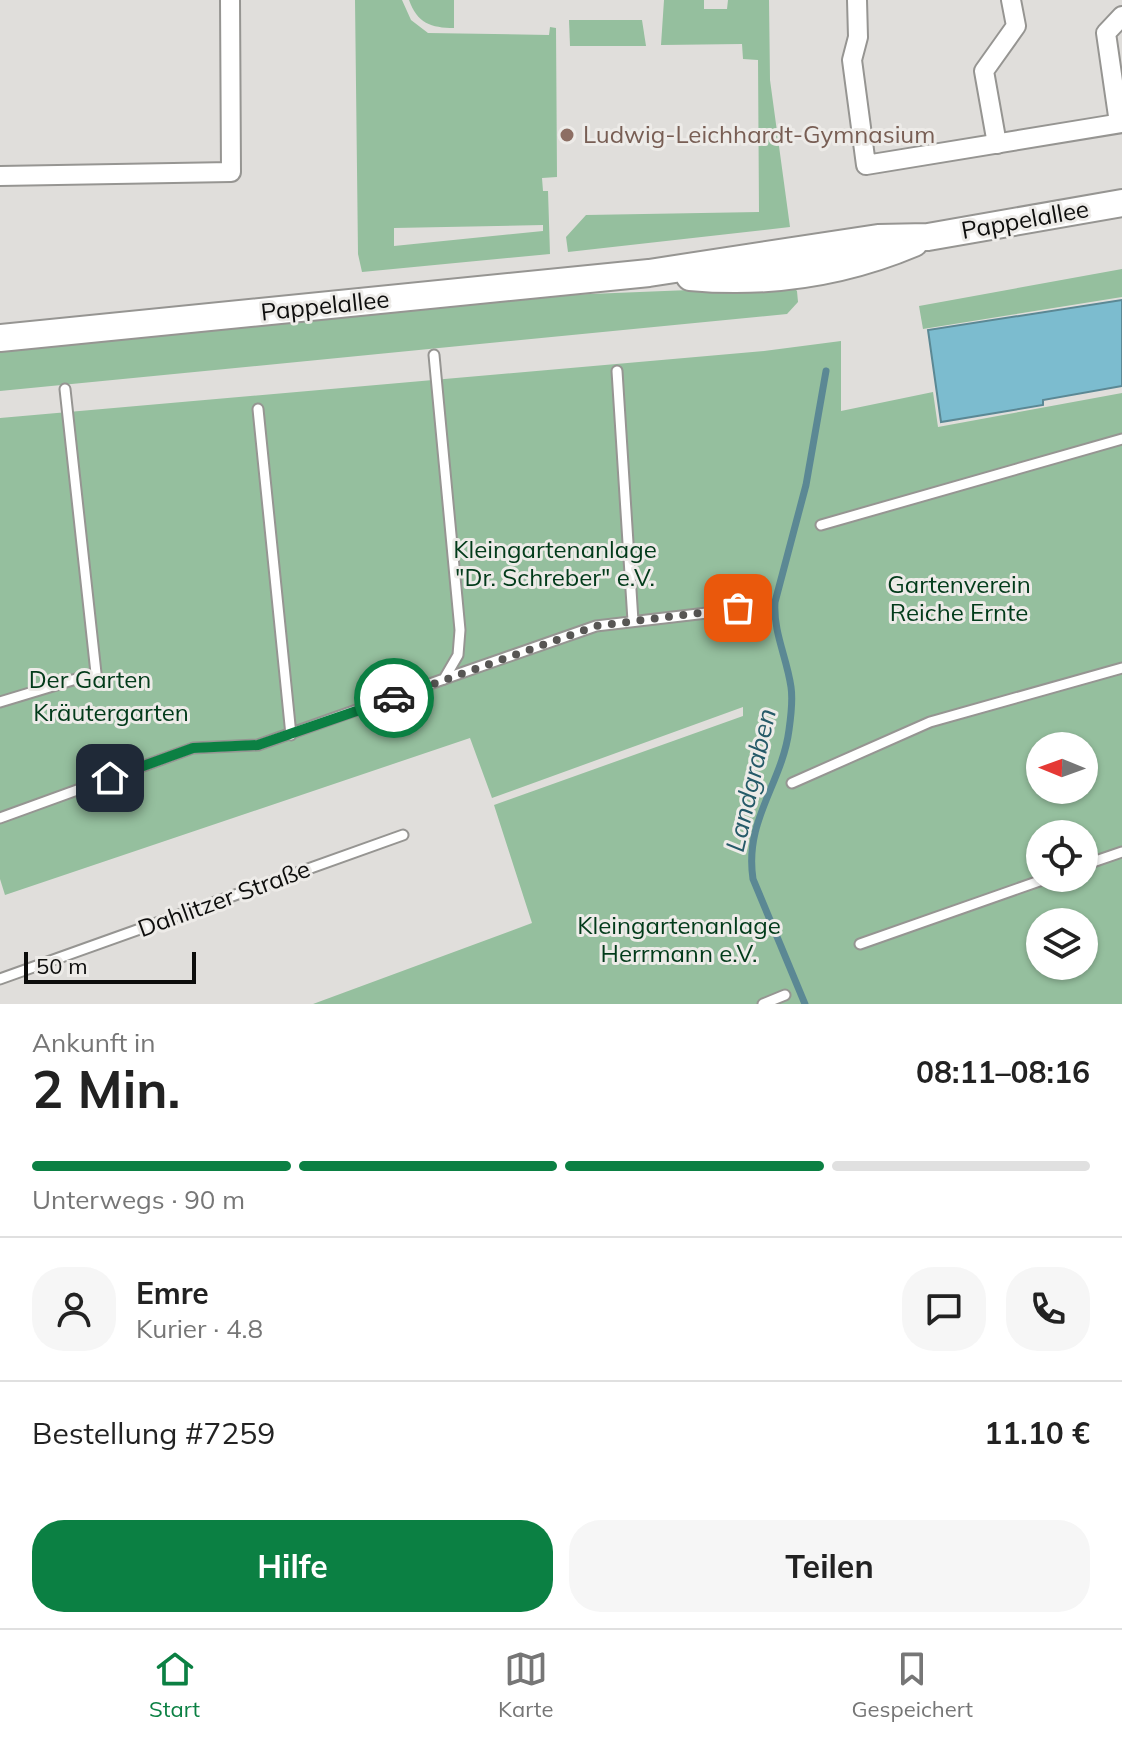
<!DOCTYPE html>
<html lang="de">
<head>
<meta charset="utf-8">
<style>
  body { margin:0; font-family:Mulish,sans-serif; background:#f6f6f6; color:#222; height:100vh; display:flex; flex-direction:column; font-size:30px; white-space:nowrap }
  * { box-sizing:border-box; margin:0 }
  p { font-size:26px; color:#767676 }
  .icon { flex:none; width:44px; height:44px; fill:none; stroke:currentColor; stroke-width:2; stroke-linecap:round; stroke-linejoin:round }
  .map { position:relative; height:1004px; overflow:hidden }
  .side { display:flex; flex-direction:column; background:#fff; flex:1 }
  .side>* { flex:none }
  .needle { width:52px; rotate:271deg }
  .buttons { position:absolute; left:1026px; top:732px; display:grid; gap:16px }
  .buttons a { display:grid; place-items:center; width:72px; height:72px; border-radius:50%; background:#fff; box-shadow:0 2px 6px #0004; font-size:40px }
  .scale { position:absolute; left:24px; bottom:20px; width:172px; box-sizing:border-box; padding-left:8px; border:4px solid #0d0d0c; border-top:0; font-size:22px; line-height:28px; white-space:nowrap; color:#0d0d0c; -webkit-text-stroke:6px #edebe8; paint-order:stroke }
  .pin { position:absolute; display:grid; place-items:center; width:68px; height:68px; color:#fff; margin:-34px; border-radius:16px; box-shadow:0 4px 12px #0006 }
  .courier { position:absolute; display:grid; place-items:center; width:80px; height:80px; margin:-40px; border:6px solid #0b8043; border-radius:50%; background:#fff; color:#222; box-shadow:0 2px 10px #0007 }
  .summary em { font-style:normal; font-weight:700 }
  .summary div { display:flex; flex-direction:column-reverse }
  .summary { display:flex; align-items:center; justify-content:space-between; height:136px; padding:0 32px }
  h1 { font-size:52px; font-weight:700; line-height:60px }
  .bar { display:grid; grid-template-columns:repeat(4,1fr); gap:12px 8px; align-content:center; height:96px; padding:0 32px }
  .bar i { height:10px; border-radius:6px; background:#e0e0e0 }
  .bar .selected { background:#0b8043 }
  .bar p { grid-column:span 4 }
  .line { display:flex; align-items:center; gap:20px; padding:0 32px; border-top:2px solid #e0e0e0 }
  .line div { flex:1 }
  .round { display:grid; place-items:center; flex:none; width:84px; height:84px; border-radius:32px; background:#f6f6f6 }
  .cta { display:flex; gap:16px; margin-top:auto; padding:16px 32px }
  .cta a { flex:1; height:92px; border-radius:32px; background:#0b8043; color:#fff; font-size:32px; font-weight:700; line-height:92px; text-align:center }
  .cta a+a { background:#f6f6f6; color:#222 }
  .tabs { display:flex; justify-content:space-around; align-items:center; height:112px; border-top:2px solid #e0e0e0; background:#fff; font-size:22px; color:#767676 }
  .tabs a { display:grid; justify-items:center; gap:4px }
  .tabs .selected { color:#0b8043 }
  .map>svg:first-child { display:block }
  .green { fill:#95bf9e; fill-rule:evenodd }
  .water { fill:#7cbccf; stroke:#5b8894; stroke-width:2 }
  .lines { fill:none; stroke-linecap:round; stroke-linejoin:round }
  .stream { stroke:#5b8894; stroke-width:7 }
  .service-casing { stroke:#969592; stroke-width:13 }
  .minor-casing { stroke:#969592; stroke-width:22 }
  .secondary-casing { stroke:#969592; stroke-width:30 }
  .service { stroke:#fff; stroke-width:9 }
  .minor { stroke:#fff; stroke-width:18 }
  .secondary { stroke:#fff; stroke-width:26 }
  .done { stroke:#575654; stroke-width:8; stroke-dasharray:0 14.4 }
  .route { stroke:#0b8043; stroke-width:10 }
  .education-dot { fill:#8d6e63; stroke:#edebe8; stroke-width:3 }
  .labels { text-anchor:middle; stroke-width:6; stroke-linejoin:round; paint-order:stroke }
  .education-label { font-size:24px; fill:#785e54; stroke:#edebe8; text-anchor:start }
  .street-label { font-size:24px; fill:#0d0d0c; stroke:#edebe8 }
  .park-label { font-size:24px; fill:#023b1a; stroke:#edebe8 }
  .water-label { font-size:26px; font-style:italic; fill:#255a68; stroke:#edebe8 }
</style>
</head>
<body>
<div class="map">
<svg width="1122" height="1004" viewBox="0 0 1122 1004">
  <rect width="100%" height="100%" fill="#e0dedb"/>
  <!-- green -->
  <g class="green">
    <path d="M355,0H402L411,20L428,33L549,35L550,27L556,28L557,177L542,178L543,191H548L550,254L362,272L358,254ZM543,225V231L394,246V228Z"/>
    <path d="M409,0H454V28C431,28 417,23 409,0Z"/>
    <path d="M664,0H704V9H727L728,0H769L770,80L790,227L568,252L566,237L586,215L759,212L758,60L743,59L742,44L661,45Z"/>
    <path d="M569,20H642L646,46H570Z"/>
    <path d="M1122,269V297L923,329L919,306Z"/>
    <path d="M792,286L797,291L798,302L787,314L0,391V348L565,295Z"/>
    <path d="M841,341V411L933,392L938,427L1122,393V1004H313L532,923L494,805L743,716V707L492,798L470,738L5,895L0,879V418L764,351ZM1040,746H1084V790H1040ZM1040,834H1084V878H1040ZM1040,922H1084V966H1040Z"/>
  </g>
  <!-- water -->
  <path class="water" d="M1122,300V386L1043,400V405L941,422L928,330Z"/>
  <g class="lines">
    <!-- stream -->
    <path class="stream" d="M805,1004L753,879C744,820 782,784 789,730C791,716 793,700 791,687C787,658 773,632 775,602L806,485L826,371"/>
    <defs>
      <g id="service">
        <path d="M617,371L633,621"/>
        <path d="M258,409L291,735"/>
        <path d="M821,525L1122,439"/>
        <path d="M444,679L596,626L758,607"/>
        <path d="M0,702L96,673L65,389"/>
        <path d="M792,783L930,722L1122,668"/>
        <path d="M0,818L193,748L258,745L444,679L458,655L460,630L434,355"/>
        <path d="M1084,865L1122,852"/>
        <path d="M860,944L1048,878"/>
        <path d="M0,979L403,835"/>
        <path d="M763,1004L785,995"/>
      </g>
      <g id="minor">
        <path d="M857,0L858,37L852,60L866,165L1122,123"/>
        <path d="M1119,123L1106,33L1122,16"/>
        <path d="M997,144L984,71L1016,26L1011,0"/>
        <path d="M0,176L231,172L230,0"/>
      </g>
      <g id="secondary">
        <path d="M690,277C766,284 843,273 914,243"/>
        <path d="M0,338L649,273L878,238L928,237L1122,203"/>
      </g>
    </defs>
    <!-- service casing -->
    <use href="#service" class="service-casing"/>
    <!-- minor casing -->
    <use href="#minor" class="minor-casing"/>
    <!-- secondary casing -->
    <use href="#secondary" class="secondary-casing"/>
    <!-- service -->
    <use href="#service" class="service"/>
    <!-- minor -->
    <use href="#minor" class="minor"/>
    <!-- secondary -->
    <use href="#secondary" class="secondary"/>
  </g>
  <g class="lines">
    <!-- done -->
    <path class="done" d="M394,698L596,626L738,608"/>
    <!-- route -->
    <path class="route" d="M110,778L193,748L258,745L394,698"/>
  </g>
  <!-- markers -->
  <circle class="education-dot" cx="567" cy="135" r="8"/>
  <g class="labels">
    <!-- education labels -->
    <g class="education-label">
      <text x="583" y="143">Ludwig-Leichhardt-Gymnasium</text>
    </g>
    <!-- street labels -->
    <g class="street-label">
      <text transform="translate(1025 220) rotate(-10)" y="8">Pappelallee</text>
      <text transform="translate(325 306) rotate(-6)" y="8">Pappelallee</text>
      <text transform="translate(224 899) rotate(-20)" y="8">Dahlitzer Straße</text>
    </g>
    <!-- park labels -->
    <g class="park-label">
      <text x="555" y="558">Kleingartenanlage<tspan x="555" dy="28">"Dr. Schreber" e.V.</tspan></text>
      <text x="959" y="593">Gartenverein<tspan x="959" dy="28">Reiche Ernte</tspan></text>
      <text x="90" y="688">Der Garten</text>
      <text x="111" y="721">Kräutergarten</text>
      <text x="679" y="934">Kleingartenanlage<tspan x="679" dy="28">Herrmann e.V.</tspan></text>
    </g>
    <!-- water labels -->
    <g class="water-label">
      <text transform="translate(751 780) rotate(-77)" y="9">Landgraben</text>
    </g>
  </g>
</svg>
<div class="buttons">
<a><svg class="needle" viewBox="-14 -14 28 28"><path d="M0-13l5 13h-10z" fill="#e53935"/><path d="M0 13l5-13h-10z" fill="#767676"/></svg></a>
<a><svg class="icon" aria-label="locate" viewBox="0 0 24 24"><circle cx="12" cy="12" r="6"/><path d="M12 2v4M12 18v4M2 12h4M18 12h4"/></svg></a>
<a><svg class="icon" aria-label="layers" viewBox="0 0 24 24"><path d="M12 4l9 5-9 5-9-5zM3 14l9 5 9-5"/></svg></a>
</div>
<div class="scale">50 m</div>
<div class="pin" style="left:738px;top:608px;background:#ea580c"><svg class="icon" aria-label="bag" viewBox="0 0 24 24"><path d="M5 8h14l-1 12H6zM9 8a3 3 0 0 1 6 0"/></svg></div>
<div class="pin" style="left:110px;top:778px;background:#1f2937"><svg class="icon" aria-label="home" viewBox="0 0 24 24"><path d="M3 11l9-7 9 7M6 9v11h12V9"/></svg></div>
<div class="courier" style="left:394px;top:698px"><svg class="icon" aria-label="car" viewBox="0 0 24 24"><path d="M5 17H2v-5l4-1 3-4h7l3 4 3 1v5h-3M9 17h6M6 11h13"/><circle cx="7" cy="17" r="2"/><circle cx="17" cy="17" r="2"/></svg></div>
</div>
<section class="side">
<div class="summary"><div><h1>2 Min.</h1><p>Ankunft in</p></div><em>08:11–08:16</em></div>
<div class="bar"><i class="selected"></i><i class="selected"></i><i class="selected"></i><i></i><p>Unterwegs · 90 m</p></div>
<div class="line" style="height:144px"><a class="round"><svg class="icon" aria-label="person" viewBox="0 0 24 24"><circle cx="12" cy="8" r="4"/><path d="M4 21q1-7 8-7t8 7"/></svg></a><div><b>Emre</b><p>Kurier · 4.8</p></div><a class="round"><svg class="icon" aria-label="chat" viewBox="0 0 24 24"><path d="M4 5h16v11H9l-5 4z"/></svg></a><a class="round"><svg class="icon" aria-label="phone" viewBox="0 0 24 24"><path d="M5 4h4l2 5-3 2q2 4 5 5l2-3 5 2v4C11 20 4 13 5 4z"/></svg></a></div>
<div class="line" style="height:104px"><div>Bestellung #7259</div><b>11.10 €</b></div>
<div class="cta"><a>Hilfe</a><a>Teilen</a></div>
</section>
<nav class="tabs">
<a class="selected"><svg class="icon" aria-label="home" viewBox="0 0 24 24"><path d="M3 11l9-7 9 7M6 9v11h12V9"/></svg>Start</a>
<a><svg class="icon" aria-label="map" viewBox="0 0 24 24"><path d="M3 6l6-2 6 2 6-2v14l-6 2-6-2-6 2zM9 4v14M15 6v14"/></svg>Karte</a>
<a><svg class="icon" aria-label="saved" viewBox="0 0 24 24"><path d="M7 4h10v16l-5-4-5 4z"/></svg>Gespeichert</a>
</nav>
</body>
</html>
